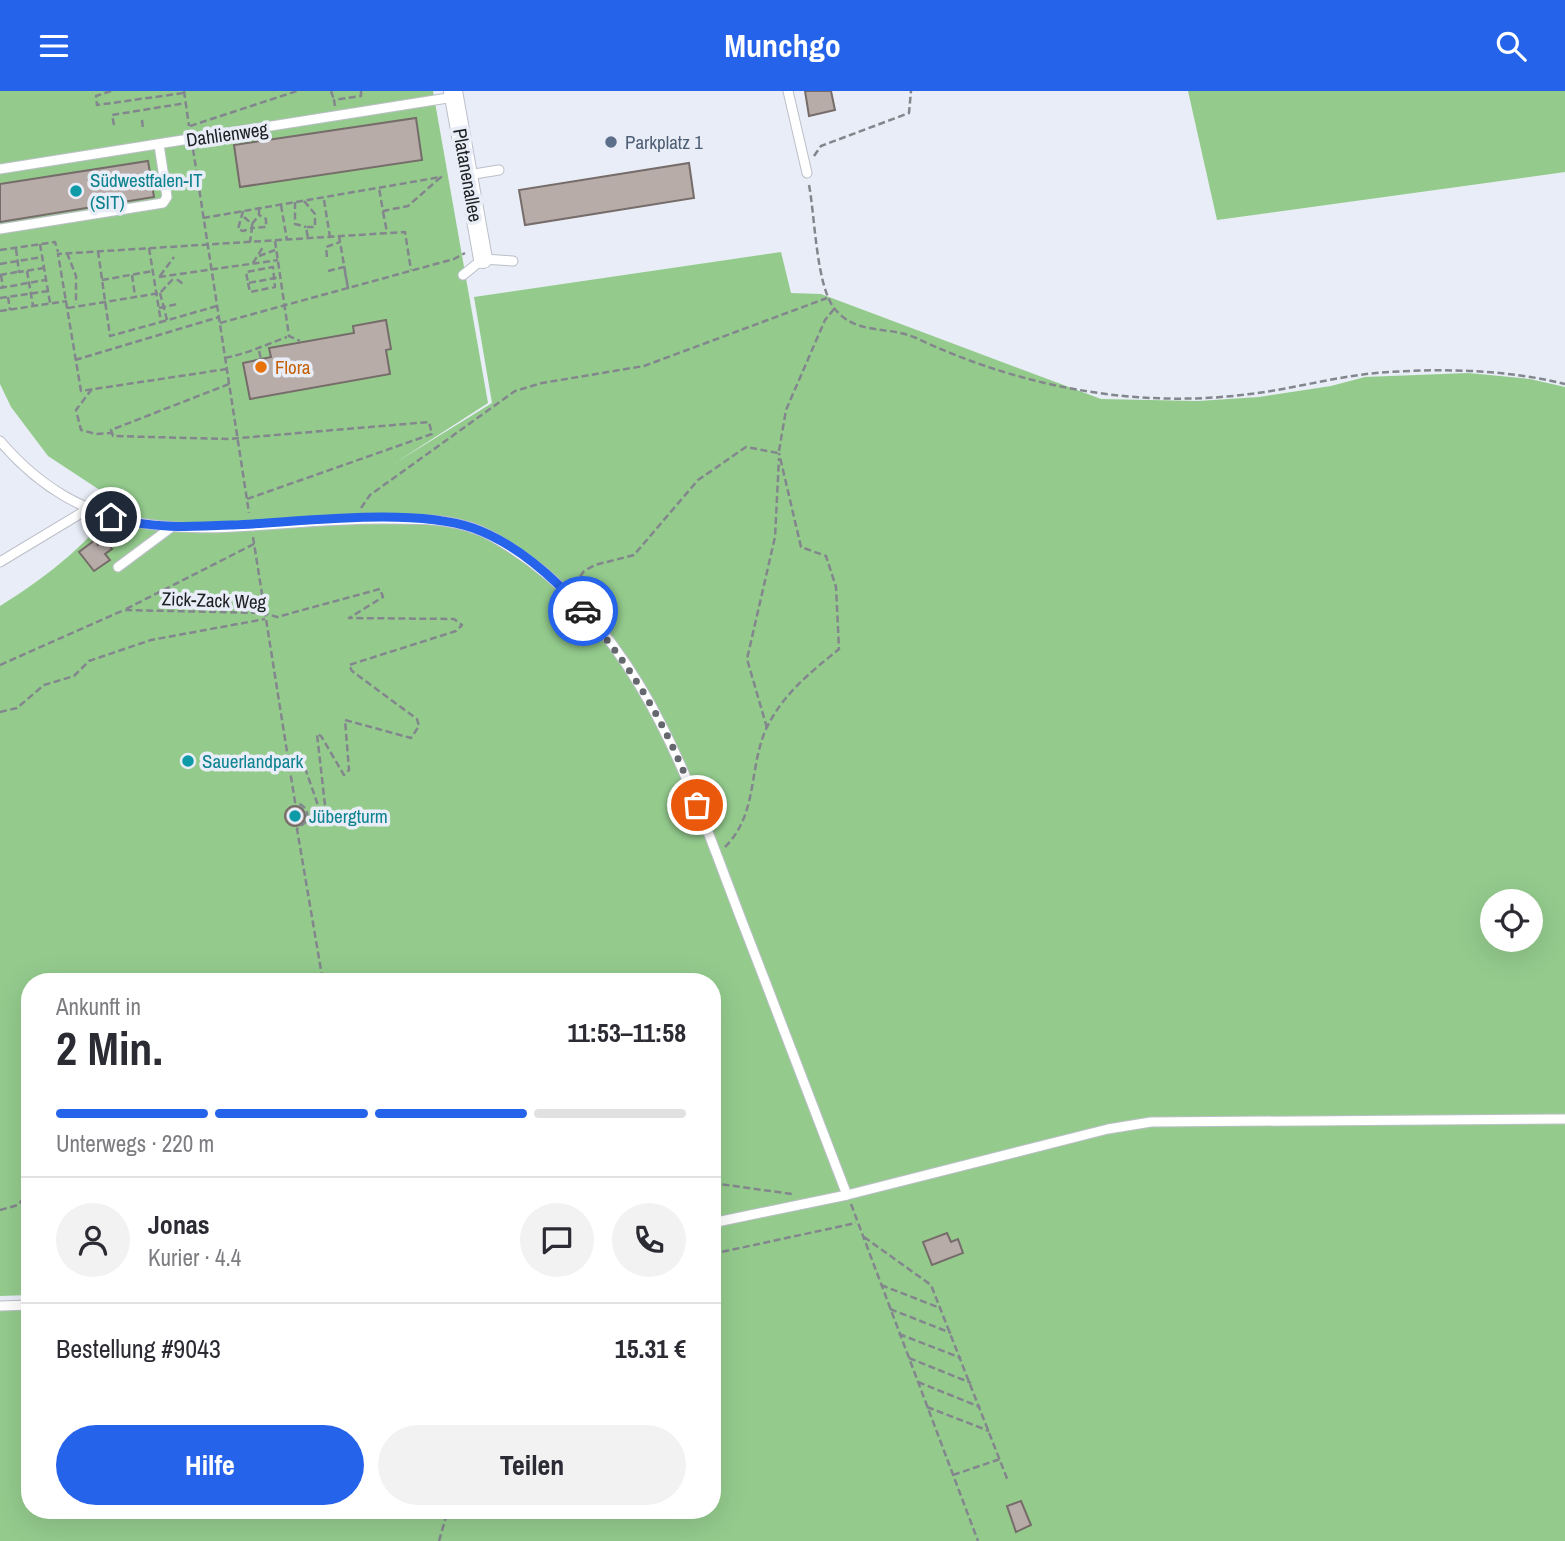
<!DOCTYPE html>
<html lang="de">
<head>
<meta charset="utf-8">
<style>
  body { margin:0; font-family:"Archivo Narrow",sans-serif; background:#f2f2f3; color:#2b2b33; height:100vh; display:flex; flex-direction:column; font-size:26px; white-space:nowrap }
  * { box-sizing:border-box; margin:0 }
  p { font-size:23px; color:#7c7c81 }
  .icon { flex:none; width:38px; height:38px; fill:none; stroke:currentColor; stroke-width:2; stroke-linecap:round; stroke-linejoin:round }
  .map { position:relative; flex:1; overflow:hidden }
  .side { position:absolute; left:21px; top:882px; width:700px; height:546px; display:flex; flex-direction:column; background:#fff; border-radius:28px; box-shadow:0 7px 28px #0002 }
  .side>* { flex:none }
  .fabs { position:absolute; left:1480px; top:798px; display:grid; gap:14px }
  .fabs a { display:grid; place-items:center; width:63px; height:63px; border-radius:50%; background:#fff; box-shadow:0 7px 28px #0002; font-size:35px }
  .pin { position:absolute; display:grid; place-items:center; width:60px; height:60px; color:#fff; margin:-30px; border:4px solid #fff; border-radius:50%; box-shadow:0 2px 7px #0007 }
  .courier { position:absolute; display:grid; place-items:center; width:70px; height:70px; margin:-35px; border:5px solid #2563eb; border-radius:50%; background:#fff; color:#222; box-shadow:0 2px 9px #0007 }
  .head em { font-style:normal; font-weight:800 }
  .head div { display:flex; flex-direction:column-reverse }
  .head { display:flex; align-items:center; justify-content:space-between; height:119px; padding:0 35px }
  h1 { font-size:46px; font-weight:800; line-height:52px }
  .bar { display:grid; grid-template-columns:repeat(4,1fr); gap:10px 7px; align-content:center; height:84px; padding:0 35px }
  .bar i { height:9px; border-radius:5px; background:#e1e1e2 }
  .bar .current { background:#2563eb }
  .bar p { grid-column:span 4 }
  .line { display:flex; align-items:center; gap:18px; padding:0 35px; border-top:2px solid #e1e1e2 }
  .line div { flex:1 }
  .round { display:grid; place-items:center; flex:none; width:74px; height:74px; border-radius:37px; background:#f2f2f3 }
  .cta { display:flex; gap:14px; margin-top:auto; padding:14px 35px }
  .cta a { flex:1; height:80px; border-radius:42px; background:#2563eb; color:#fff; font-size:28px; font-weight:800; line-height:80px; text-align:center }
  .cta a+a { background:#f2f2f3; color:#2b2b33 }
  header { display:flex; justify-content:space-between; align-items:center; height:91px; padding:0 35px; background:#2563eb; color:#fff; font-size:32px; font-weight:800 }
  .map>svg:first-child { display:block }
  .green { fill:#94cb8d; fill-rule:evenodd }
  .building { fill:#b7aca8; stroke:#766c69; stroke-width:2 }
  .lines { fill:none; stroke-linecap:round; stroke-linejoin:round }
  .lane-casing { stroke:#bbbfc8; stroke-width:11 }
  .street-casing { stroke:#bbbfc8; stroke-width:20 }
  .path { stroke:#83868d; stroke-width:2.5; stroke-dasharray:7 3.5; stroke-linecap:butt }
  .lane { stroke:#fff; stroke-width:9 }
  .street { stroke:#fff; stroke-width:18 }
  .done { stroke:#64676d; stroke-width:7; stroke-dasharray:0 12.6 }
  .route { stroke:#2563eb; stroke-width:9 }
  .service-dot { fill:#5c6f8a; stroke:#e9edf7; stroke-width:2.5 }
  .culture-dot { fill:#0f9aa8; stroke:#e9edf7; stroke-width:2.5 }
  .food-dot { fill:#e8710a; stroke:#e9edf7; stroke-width:2.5 }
  .labels { text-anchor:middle; stroke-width:7; stroke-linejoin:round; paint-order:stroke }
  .street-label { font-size:19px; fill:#1d1f22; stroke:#e9edf7 }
  .service-label { font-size:19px; fill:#4e5e75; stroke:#e9edf7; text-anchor:start }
  .culture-label { font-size:19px; fill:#0d838f; stroke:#e9edf7; text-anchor:start }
  .food-label { font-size:19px; fill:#c56008; stroke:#e9edf7; text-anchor:start }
</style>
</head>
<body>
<header><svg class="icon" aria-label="menu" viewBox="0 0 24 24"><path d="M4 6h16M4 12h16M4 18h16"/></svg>Munchgo<svg class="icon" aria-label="search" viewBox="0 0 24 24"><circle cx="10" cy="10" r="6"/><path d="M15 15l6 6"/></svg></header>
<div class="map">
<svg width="1565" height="1450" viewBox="0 0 1565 1450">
  <rect width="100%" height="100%" fill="#e9edf7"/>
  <!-- green -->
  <g class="green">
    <path d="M0,0H433L488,312L395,372L492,312L474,206L781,161L791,202L821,203L1101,308L1198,310L1259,306L1331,295L1365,286L1468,282L1530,288L1565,296V1450H0V1218L30,1216V1419H712V891H30V1204L0,1205V515C44,488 89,453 118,411L48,365L11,316L0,293ZM1493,810H1531V849H1493Z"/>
    <path d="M1188,0H1565V81L1217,129Z"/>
  </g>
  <!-- building -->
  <g class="building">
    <path d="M805,0H831L835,19L809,25Z"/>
    <path d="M416,27L422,69L240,96L234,54Z"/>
    <path d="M148,70L154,106L0,131V93Z"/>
    <path d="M689,72L694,107L525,134L519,99Z"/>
    <path d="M386,229L391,258L386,259L390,283L250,308L243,272L271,266L269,257L354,242L353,235Z"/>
    <path d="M105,448L112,458L105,463L110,469L94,480L79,461L95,449L98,454Z"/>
    <circle cx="295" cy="725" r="10"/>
    <path d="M947,1142L951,1151L958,1148L963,1162L932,1174L923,1151Z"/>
    <path d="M1021,1410L1031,1434L1016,1441L1007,1415Z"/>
  </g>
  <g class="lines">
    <defs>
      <g id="lane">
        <path d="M788,0L807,82"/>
        <path d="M0,78L454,6"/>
        <path d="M468,84L499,79"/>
        <path d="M0,138L163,112L167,106L159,54"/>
        <path d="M463,184L483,168L513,170"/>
        <path d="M0,350C109,478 241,426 386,428C423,428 460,427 493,446C640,530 686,685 743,833C778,923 812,1013 847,1104"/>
        <path d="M0,471L88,418"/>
        <path d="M118,476L169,438"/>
        <path d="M712,1132L847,1104L1108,1038L1151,1031L1565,1028"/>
        <path d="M0,1215L30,1214"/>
      </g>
      <path id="street" d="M453,0L483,168"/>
    </defs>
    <!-- lane casing -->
    <use href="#lane" class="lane-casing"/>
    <!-- street casing -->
    <use href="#street" class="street-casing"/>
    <!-- path -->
    <g class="path">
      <path d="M111,0L96,5L97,14L184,2"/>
      <path d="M184,0L189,35"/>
      <path d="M331,0L334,9"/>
      <path d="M335,15L334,9L361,5V0"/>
      <path d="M142,29L143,38"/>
      <path d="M114,34L112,24L186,12"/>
      <path d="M190,35L297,0"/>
      <path d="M193,58L249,422"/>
      <path d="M814,65L821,55L909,22L911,0"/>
      <path d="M809,94C815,125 816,193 834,217C856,245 887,234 916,247C1020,296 1136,318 1250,303C1292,298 1334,286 1376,282C1438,277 1504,278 1565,293"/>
      <path d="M324,109L330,146"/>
      <path d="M304,110L315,123V136H306L308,147"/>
      <path d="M295,111V133L306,136"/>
      <path d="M281,114L287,149"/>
      <path d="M243,120L238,138L243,140L252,137L250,151"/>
      <path d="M383,121L387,141"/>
      <path d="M244,126L252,133V137L266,136V128L259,124"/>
      <path d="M203,127L441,86L408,115L383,120L379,97"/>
      <path d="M252,133L259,124V118"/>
      <path d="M275,150L289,245L300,250"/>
      <path d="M40,153L50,212"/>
      <path d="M149,157L161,231L217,215"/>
      <path d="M16,158L19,181L44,177"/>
      <path d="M0,159L55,151L58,161"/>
      <path d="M98,160L110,245L161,231"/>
      <path d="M67,162L76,185V213"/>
      <path d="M259,165L275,159"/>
      <path d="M327,166L326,156L340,151"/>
      <path d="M253,172L263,156"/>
      <path d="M0,173L42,166"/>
      <path d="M27,180L33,215"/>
      <path d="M328,180L344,176L348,197L339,145"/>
      <path d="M0,184L17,181"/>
      <path d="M1,184L3,197"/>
      <path d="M132,184L135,205"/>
      <path d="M160,185L174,166"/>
      <path d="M159,186L278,169"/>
      <path d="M102,189L153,180"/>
      <path d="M248,192L250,201L275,196L273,176L246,181L248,192C259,190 270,188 281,186"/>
      <path d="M0,197L45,189"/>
      <path d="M160,202L167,229"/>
      <path d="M8,206L10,219"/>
      <path d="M0,207L48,200"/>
      <path d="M68,217L160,202L172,189H178L183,193"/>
      <path d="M159,217L178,213"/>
      <path d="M0,220L67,210"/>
      <path d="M220,232L454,168L465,162"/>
      <path d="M259,260L261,268"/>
      <path d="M225,267C249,262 265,254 287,246"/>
      <path d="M75,269L219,226"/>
      <path d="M227,278L81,300L58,163L405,141L411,179"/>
      <path d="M229,293L111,339L113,345L228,348L429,331L432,343L247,408"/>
      <path d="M92,298L76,319L81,339L96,343L112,342"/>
      <path d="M779,360L786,319L825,229L834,218"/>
      <path d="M361,417L370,404L515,300L542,292L644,275L827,207"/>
      <path d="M253,446L295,711C304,714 309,719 307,730L297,738L323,891"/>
      <path d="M254,453L124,519L264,522L277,526L380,498L383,506L349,527L454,528L462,534L456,540L349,574L352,580L417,628L419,635L411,647L345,629L349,679L344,684L321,645L317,643L326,723H321L304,674L287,672"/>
      <path d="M574,494L584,480L595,474L634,464L698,389L746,356L778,362"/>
      <path d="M0,574L124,519"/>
      <path d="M0,621L17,617L44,594L74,585L89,570L151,549L265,528"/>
      <path d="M767,637L747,568L775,446L779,367"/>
      <path d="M725,756C759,722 748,676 767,636C784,602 811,581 839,558L836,496L826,465L801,456L779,362"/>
      <path d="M712,1092L792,1103"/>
      <path d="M851,1113L978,1450"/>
      <path d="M0,1119L18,1114L30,1100"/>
      <path d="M864,1146L931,1194L1008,1390"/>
      <path d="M712,1163L856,1132"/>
      <path d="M881,1194L940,1217"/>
      <path d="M890,1218L951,1242"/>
      <path d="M899,1243L961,1267"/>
      <path d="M909,1267L971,1292"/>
      <path d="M918,1291L980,1316"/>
      <path d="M927,1316L989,1340"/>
      <path d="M953,1384L1000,1368"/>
      <path d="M439,1450L448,1419"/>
    </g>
    <!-- lane -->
    <use href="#lane" class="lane"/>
    <!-- street -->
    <use href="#street" class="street"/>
  </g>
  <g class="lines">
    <!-- done -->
    <path class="done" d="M583,520C637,582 668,637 697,714"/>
    <!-- route -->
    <path class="route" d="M111,426C153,438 190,436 233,434C300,431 411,416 473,437C515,452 555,487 583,520"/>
  </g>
  <!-- markers -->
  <circle class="service-dot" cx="611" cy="51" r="7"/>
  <g class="culture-dot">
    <circle cx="76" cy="100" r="7"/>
    <circle cx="188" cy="670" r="7"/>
    <circle cx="295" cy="725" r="7"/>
  </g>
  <circle class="food-dot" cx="261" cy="276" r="7"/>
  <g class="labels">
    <!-- street labels -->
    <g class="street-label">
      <text transform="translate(227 43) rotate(-8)" y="7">Dahlienweg</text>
      <text transform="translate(468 84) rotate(80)" y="7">Platanenallee</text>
      <text transform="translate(214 509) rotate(2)" y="7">Zick-Zack Weg</text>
    </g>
    <!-- service labels -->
    <g class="service-label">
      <text x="625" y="58">Parkplatz 1</text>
    </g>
    <!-- culture labels -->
    <g class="culture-label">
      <text x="90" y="96">Südwestfalen-IT<tspan x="90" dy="22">(SIT)</tspan></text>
      <text x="202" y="677">Sauerlandpark</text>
      <text x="309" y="732">Jübergturm</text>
    </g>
    <!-- food labels -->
    <g class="food-label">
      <text x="275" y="283">Flora</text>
    </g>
  </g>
</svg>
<div class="fabs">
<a><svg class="icon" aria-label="locate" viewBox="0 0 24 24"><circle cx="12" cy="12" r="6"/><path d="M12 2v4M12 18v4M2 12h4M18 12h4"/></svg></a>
</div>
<div class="pin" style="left:697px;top:714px;background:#ea580c"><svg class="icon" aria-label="bag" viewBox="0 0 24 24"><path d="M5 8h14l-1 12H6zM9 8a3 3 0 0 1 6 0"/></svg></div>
<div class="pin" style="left:111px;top:426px;background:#1f2937"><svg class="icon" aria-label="home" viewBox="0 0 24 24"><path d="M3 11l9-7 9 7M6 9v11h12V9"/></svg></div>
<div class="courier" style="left:583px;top:520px"><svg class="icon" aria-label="car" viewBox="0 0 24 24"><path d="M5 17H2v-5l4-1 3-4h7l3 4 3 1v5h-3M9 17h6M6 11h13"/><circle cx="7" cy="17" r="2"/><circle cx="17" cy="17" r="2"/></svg></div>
<section class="side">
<div class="head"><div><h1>2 Min.</h1><p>Ankunft in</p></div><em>11:53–11:58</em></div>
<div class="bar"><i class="current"></i><i class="current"></i><i class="current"></i><i></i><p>Unterwegs · 220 m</p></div>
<div class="line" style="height:126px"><a class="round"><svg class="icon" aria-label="person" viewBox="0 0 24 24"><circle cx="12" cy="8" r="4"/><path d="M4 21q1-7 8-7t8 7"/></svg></a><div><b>Jonas</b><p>Kurier · 4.4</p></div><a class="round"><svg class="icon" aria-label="chat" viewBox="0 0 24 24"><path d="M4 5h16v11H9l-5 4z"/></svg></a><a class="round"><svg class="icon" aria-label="phone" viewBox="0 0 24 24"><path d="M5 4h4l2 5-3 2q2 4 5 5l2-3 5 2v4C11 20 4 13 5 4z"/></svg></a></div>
<div class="line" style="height:91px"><div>Bestellung #9043</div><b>15.31 €</b></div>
<div class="cta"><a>Hilfe</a><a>Teilen</a></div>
</section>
</div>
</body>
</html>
